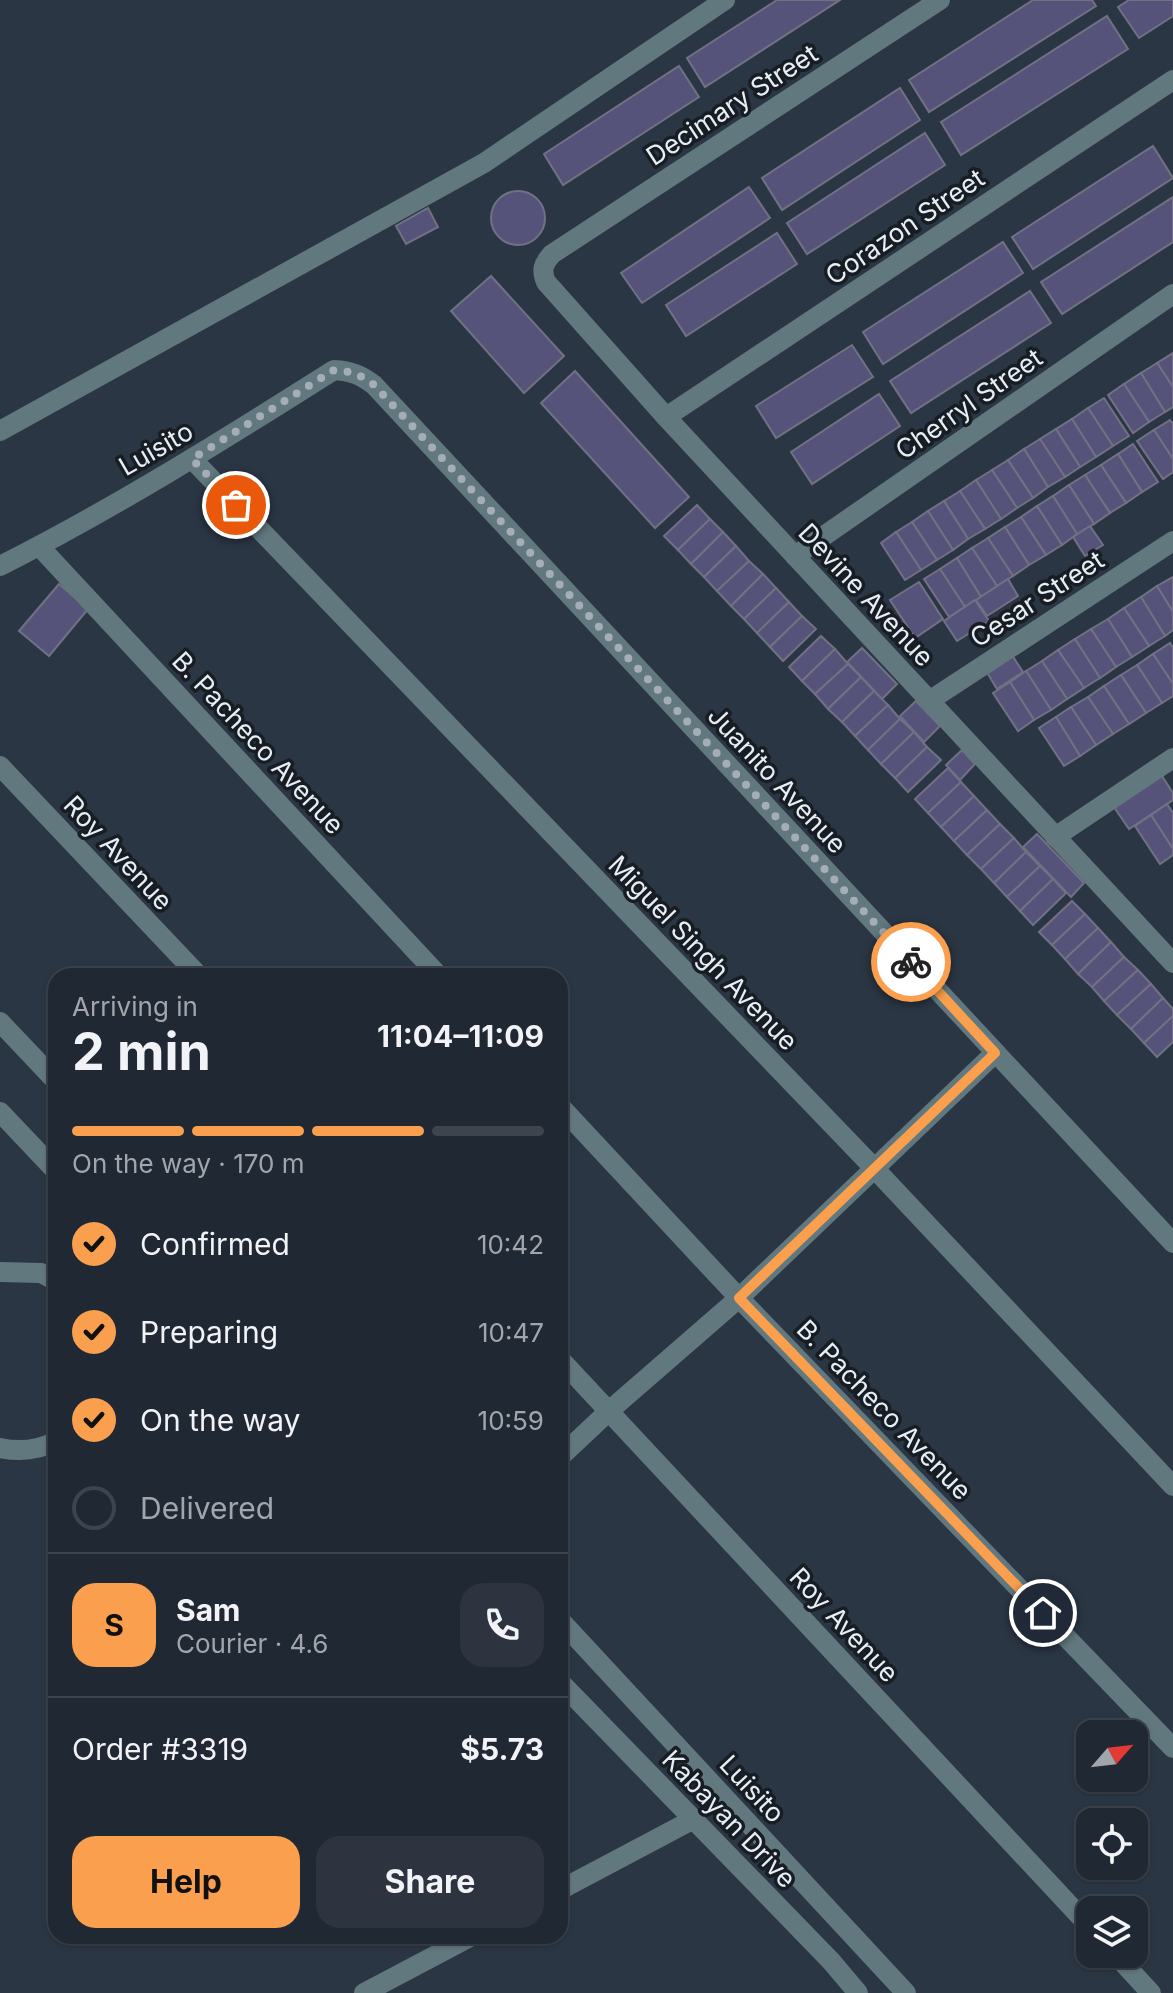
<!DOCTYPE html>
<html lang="en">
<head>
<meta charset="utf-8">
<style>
  body { margin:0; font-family:Inter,sans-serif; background:#2d343f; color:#f1f3f6; height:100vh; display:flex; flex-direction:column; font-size:30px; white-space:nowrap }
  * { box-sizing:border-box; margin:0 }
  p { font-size:26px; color:#a2a6ac }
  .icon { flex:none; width:44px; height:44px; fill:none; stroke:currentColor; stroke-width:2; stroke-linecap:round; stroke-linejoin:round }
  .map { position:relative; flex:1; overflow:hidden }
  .details { position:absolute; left:48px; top:968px; width:520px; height:976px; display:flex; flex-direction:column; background:#202833; border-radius:24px; box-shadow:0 2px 6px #0004,0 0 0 2px #3d444e }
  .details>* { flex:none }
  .needle { width:52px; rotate:62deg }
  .controls { position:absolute; left:1076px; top:1720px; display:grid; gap:16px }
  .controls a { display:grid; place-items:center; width:72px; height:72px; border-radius:16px; background:#202833; box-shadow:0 2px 6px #0004,0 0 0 2px #3d444e; font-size:40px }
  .pin { position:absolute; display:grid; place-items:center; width:68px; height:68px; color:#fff; margin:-34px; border:4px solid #fff; border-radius:50%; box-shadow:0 2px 8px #0007 }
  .courier { position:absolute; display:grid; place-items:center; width:80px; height:80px; margin:-40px; border:6px solid #f99f4d; border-radius:50%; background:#fff; color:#222; box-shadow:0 2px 10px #0007 }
  .overview em { font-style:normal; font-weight:700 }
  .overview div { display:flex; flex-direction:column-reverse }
  .overview { display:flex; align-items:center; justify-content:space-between; height:136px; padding:0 24px }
  h1 { font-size:52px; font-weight:700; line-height:60px }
  .bar { display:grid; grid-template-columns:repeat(4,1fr); gap:12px 8px; align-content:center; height:96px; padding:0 24px }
  .bar i { height:10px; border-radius:6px; background:#3d444e }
  .bar .on { background:#f99f4d }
  .bar p { grid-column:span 4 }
  .line { display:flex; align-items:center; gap:20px; padding:0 24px; border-top:2px solid #3d444e }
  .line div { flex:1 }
  .round { display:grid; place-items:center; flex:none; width:84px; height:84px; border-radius:24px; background:#2d343f }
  ol { padding:0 24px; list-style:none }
  li { display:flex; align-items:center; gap:24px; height:88px }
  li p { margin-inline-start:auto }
  li .icon { padding:8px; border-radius:50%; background:#f99f4d; color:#111; stroke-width:4 }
  li:last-child { color:#a2a6ac }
  li i { width:44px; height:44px; border:4px solid #3d444e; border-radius:50% }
  .primary-button { display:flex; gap:16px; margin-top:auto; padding:16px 24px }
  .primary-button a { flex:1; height:92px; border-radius:24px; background:#f99f4d; color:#111; font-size:32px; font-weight:700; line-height:92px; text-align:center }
  .primary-button a+a { background:#2d343f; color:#f1f3f6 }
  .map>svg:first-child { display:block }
  .building { fill:#555379; stroke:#717183; stroke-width:2 }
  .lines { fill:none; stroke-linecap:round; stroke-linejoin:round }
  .minor { stroke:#62787f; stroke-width:20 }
  .done { stroke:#a5aeb8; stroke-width:8; stroke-dasharray:0 14.4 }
  .route { stroke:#f99f4d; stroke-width:10 }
  .labels { text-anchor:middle; stroke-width:7; stroke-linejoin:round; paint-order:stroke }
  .street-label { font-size:26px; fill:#e6eef6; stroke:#181d23 }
</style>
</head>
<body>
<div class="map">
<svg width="1173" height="1993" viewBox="0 0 1173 1993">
  <rect width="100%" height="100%" fill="#2b3644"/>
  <!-- building -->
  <g class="building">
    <path d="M777,0H840L705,87L687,58Z"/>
    <path d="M1033,0H1092L1096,6L929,112L909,80Z"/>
    <path d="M1129,0H1173V16L1139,38L1118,7Z"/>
    <path d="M1107,16L1128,49L961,155L941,122Z"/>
    <path d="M679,66L699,97L563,185L544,154Z"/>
    <path d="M900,88L920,120L782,210L762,178Z"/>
    <path d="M925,133L945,165L807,254L787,223Z"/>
    <path d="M1153,146L1173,178L1033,269L1012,237Z"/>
    <path d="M749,187L770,218L642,303L621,273Z"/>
    <circle cx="518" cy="218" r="27"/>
    <path d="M1173,197V242L1062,314L1041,282Z"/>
    <path d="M428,208L438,227L406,244L396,226Z"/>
    <path d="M777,233L797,264L686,336L666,305Z"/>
    <path d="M1003,242L1023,273L883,364L863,332Z"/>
    <path d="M491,276L564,356L524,393L451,311Z"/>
    <path d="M1030,291L1051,323L911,413L890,381Z"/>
    <path d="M852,345L873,377L776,438L756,406Z"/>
    <path d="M1173,353V387L1157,363Z"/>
    <path d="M1157,363L1173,387V407L1165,412L1141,373Z"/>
    <path d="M575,371L689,497L655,528L541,403Z"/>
    <path d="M1141,373L1165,412L1149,422L1124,384Z"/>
    <path d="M1124,384L1149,422L1133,433L1108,395Z"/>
    <path d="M879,394L900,426L812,484L791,452Z"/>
    <path d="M1104,398L1129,436L1113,446L1088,408Z"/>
    <path d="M1088,408L1113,446L1096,457L1072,419Z"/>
    <path d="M1072,419L1096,457L1080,467L1056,429Z"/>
    <path d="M1170,420L1173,424V459L1154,430Z"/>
    <path d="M1056,429L1080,467L1065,477L1040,439Z"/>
    <path d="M1154,430L1173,459V472L1163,479L1137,441Z"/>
    <path d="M1040,439L1065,477L1048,487L1024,449Z"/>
    <path d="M1133,444L1158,482L1142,492L1118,454Z"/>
    <path d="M1024,449L1048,487L1033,498L1008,460Z"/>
    <path d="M1118,454L1142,492L1126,503L1101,465Z"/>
    <path d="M1008,460L1033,498L1017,508L992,470Z"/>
    <path d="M1101,465L1126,503L1110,513L1085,475Z"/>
    <path d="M992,470L1017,508L1001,519L976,480Z"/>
    <path d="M1085,475L1110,513L1094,524L1069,485Z"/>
    <path d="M976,480L1001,519L985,529L960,491Z"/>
    <path d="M1069,485L1094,524L1077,534L1053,496Z"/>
    <path d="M960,491L985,529L968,539L944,501Z"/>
    <path d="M1053,496L1077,534L1062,545L1037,506Z"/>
    <path d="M944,501L968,539L953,550L928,511Z"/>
    <path d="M697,505L710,519L678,550L664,536Z"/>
    <path d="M1037,506L1062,545L1046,555L1021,517Z"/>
    <path d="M928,511L953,550L937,560L912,522Z"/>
    <path d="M1021,517L1046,555L1029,565L1005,527Z"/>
    <path d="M710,519L723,532L691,564L678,550Z"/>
    <path d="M912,522L937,560L921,570L896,532Z"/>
    <path d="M1090,526L1103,545L1085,556L1073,537Z"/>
    <path d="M1005,527L1029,565L1013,576L988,538Z"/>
    <path d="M723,532L736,546L704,577L691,564Z"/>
    <path d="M896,532L921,570L905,580L881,543Z"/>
    <path d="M988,538L1013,576L997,586L972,548Z"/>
    <path d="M736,546L749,561L717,591L704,577Z"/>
    <path d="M972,548L997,586L981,597L957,558Z"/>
    <path d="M957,558L981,597L965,607L940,569Z"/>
    <path d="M749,561L763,574L731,606L717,591Z"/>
    <path d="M940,569L965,607L949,617L924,579Z"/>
    <path d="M763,574L776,588L744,619L731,606Z"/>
    <path d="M1173,577V612L1157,586Z"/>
    <path d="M1008,579L1018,596L987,616L976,600Z"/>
    <path d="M919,582L943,619L915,638L890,600Z"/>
    <path d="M59,584L88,609L49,656L19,631Z"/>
    <path d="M1157,586L1173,612V630L1165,636L1141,597Z"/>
    <path d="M776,588L789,602L757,633L744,619Z"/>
    <path d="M1141,597L1165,636L1149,646L1124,608Z"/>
    <path d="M975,600L989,621L957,641L944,621Z"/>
    <path d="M789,602L802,616L770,647L757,633Z"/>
    <path d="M1124,608L1149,646L1132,657L1108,619Z"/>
    <path d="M802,616L816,629L783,661L770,647Z"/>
    <path d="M1108,619L1132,657L1116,667L1091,629Z"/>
    <path d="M1091,629L1116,667L1100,678L1075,639Z"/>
    <path d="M821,636L835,649L802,681L789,667Z"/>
    <path d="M1075,639L1100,678L1084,688L1058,650Z"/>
    <path d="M1170,643L1173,648V684L1153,654Z"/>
    <path d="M862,648L897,684L882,699L847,662Z"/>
    <path d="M835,649L848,664L815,694L802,681Z"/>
    <path d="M1058,650L1084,688L1067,699L1042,661Z"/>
    <path d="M1010,652L1023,672L997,689L985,669Z"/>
    <path d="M1153,654L1173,684V696L1162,703L1137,665Z"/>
    <path d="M1042,661L1067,699L1051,710L1026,671Z"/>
    <path d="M848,664L861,677L828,709L815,694Z"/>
    <path d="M1137,665L1162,703L1146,713L1121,675Z"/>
    <path d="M1026,671L1051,710L1034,720L1010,682Z"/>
    <path d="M1121,675L1146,713L1129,724L1104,686Z"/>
    <path d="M861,677L874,691L842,722L828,709Z"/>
    <path d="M1010,682L1034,720L1018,731L993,693Z"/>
    <path d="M1104,686L1129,724L1113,734L1088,697Z"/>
    <path d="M874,691L888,705L855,736L842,722Z"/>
    <path d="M1088,697L1113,734L1096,745L1071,707Z"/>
    <path d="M916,701L940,726L924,742L900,716Z"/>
    <path d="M888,705L900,719L868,750L855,736Z"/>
    <path d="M1071,707L1096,745L1080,756L1056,717Z"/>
    <path d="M1056,717L1080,756L1064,766L1039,728Z"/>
    <path d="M900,719L914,732L881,764L868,750Z"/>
    <path d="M914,732L927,747L895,778L881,764Z"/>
    <path d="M927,747L941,760L908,792L895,778Z"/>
    <path d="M962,750L975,764L960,780L946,765Z"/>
    <path d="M948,768L961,782L928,813L915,799Z"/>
    <path d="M1162,776L1173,793V800L1129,829L1114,807Z"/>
    <path d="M961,782L974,796L941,827L928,813Z"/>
    <path d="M974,796L987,810L954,841L941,827Z"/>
    <path d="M1167,804L1173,813V849L1151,815Z"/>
    <path d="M987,810L1000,824L967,855L954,841Z"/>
    <path d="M1151,815L1173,849V855L1160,864L1135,826Z"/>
    <path d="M1000,824L1014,838L981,869L967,855Z"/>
    <path d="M1037,834L1084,883L1071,897L1023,847Z"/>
    <path d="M1014,838L1026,852L994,883L981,869Z"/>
    <path d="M1026,852L1040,866L1007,897L994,883Z"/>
    <path d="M1040,866L1053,879L1020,911L1007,897Z"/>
    <path d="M1053,879L1066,893L1033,925L1020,911Z"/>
    <path d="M1072,901L1085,914L1052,945L1039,932Z"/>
    <path d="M1085,914L1098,928L1065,959L1052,945Z"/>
    <path d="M1098,928L1111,942L1078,974L1065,959Z"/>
    <path d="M1111,942L1124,957L1092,987L1078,974Z"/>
    <path d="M1124,957L1138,970L1104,1001L1092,987Z"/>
    <path d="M1138,970L1151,984L1117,1015L1104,1001Z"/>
    <path d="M1151,984L1163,998L1131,1029L1117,1015Z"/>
    <path d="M1163,998L1173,1009V1016L1144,1043L1131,1029Z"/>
    <path d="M1173,1016V1042L1157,1057L1144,1043Z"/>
  </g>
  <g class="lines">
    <!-- minor -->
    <g class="minor">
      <path d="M940,0L552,254C543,264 541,270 546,282L666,417L1173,963"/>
      <path d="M666,417L1173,80"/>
      <path d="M0,431L484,163L725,0"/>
      <path d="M192,459L874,1168L1173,1486"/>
      <path d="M39,546L439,976"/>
      <path d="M795,556L1173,294"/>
      <path d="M0,566C115,508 225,439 334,370C351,371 361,375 374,385L1173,1243"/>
      <path d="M929,701L1173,541"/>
      <path d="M0,766L199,976"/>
      <path d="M1055,837L1173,758"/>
      <path d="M0,1022L56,1081"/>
      <path d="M560,1106L739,1298L1173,1748"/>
      <path d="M0,1112L56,1171"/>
      <path d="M0,1272L41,1273L56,1281"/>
      <path d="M560,1359L1090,1927"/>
      <path d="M0,1448C19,1452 39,1450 56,1441"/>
      <path d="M560,1457L609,1411L739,1298L995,1053"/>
      <path d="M560,1620L906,1993"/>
      <path d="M560,1682L831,1961L858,1993"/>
      <path d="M560,1890L694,1819"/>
      <path d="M1115,1954L1151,1993"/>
      <path d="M364,1993L472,1936"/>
    </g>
  </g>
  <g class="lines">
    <!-- done -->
    <path class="done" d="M236,505L192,459L334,370C351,371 361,375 374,385L911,962"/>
    <!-- route -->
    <path class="route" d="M911,962L995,1053L739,1298L1043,1613"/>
  </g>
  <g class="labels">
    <!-- street labels -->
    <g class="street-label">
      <text transform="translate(732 105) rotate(-33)" y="9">Decimary Street</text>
      <text transform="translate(905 227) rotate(-34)" y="9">Corazon Street</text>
      <text transform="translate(969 404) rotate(-35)" y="9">Cherryl Street</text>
      <text transform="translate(156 449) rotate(-30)" y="9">Luisito</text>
      <text transform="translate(866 595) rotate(47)" y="9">Devine Avenue</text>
      <text transform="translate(1037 599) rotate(-33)" y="9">Cesar Street</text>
      <text transform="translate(258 743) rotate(47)" y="9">B. Pacheco Avenue</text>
      <text transform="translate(777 780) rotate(47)" y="9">Juanito Avenue</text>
      <text transform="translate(118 853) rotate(47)" y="9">Roy Avenue</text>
      <text transform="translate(703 953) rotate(46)" y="9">Miguel Singh Avenue</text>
      <text transform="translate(884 1410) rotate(46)" y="9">B. Pacheco Avenue</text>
      <text transform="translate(844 1625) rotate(47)" y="9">Roy Avenue</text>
      <text transform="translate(752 1789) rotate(47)" y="9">Luisito</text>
      <text transform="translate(729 1819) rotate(46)" y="9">Kabayan Drive</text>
    </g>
  </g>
</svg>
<div class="controls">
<a><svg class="needle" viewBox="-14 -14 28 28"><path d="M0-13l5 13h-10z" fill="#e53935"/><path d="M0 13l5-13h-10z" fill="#a2a6ac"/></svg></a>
<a><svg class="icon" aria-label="locate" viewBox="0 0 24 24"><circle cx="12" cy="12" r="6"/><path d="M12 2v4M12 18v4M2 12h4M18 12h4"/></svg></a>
<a><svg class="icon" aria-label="layers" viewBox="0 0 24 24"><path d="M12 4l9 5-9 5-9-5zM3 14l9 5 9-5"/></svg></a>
</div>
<div class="pin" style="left:236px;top:505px;background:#ea580c"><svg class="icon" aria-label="bag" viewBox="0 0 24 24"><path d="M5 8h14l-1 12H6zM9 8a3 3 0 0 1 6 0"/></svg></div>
<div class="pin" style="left:1043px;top:1613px;background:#1f2937"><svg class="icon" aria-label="home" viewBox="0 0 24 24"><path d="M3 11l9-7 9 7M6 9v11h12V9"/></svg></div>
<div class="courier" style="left:911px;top:962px"><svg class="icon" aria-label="bike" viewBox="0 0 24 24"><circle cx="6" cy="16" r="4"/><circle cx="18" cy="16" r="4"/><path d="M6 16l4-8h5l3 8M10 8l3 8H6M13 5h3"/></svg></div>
<section class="details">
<div class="overview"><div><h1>2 min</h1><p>Arriving in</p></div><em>11:04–11:09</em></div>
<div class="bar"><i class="on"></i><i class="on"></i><i class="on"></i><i></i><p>On the way · 170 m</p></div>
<ol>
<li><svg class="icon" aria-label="check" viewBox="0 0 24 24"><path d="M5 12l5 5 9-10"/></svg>Confirmed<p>10:42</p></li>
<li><svg class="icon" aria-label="check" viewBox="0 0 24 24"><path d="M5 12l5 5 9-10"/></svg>Preparing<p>10:47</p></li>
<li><svg class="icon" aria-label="check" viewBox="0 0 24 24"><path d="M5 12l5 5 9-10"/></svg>On the way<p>10:59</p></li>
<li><i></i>Delivered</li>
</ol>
<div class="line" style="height:144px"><b class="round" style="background:#f99f4d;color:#111">S</b><div><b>Sam</b><p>Courier · 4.6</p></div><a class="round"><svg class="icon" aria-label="phone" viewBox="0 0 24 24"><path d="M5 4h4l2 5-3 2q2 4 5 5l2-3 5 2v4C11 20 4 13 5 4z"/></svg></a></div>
<div class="line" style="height:104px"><div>Order #3319</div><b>$5.73</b></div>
<div class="primary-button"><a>Help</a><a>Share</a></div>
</section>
</div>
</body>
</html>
